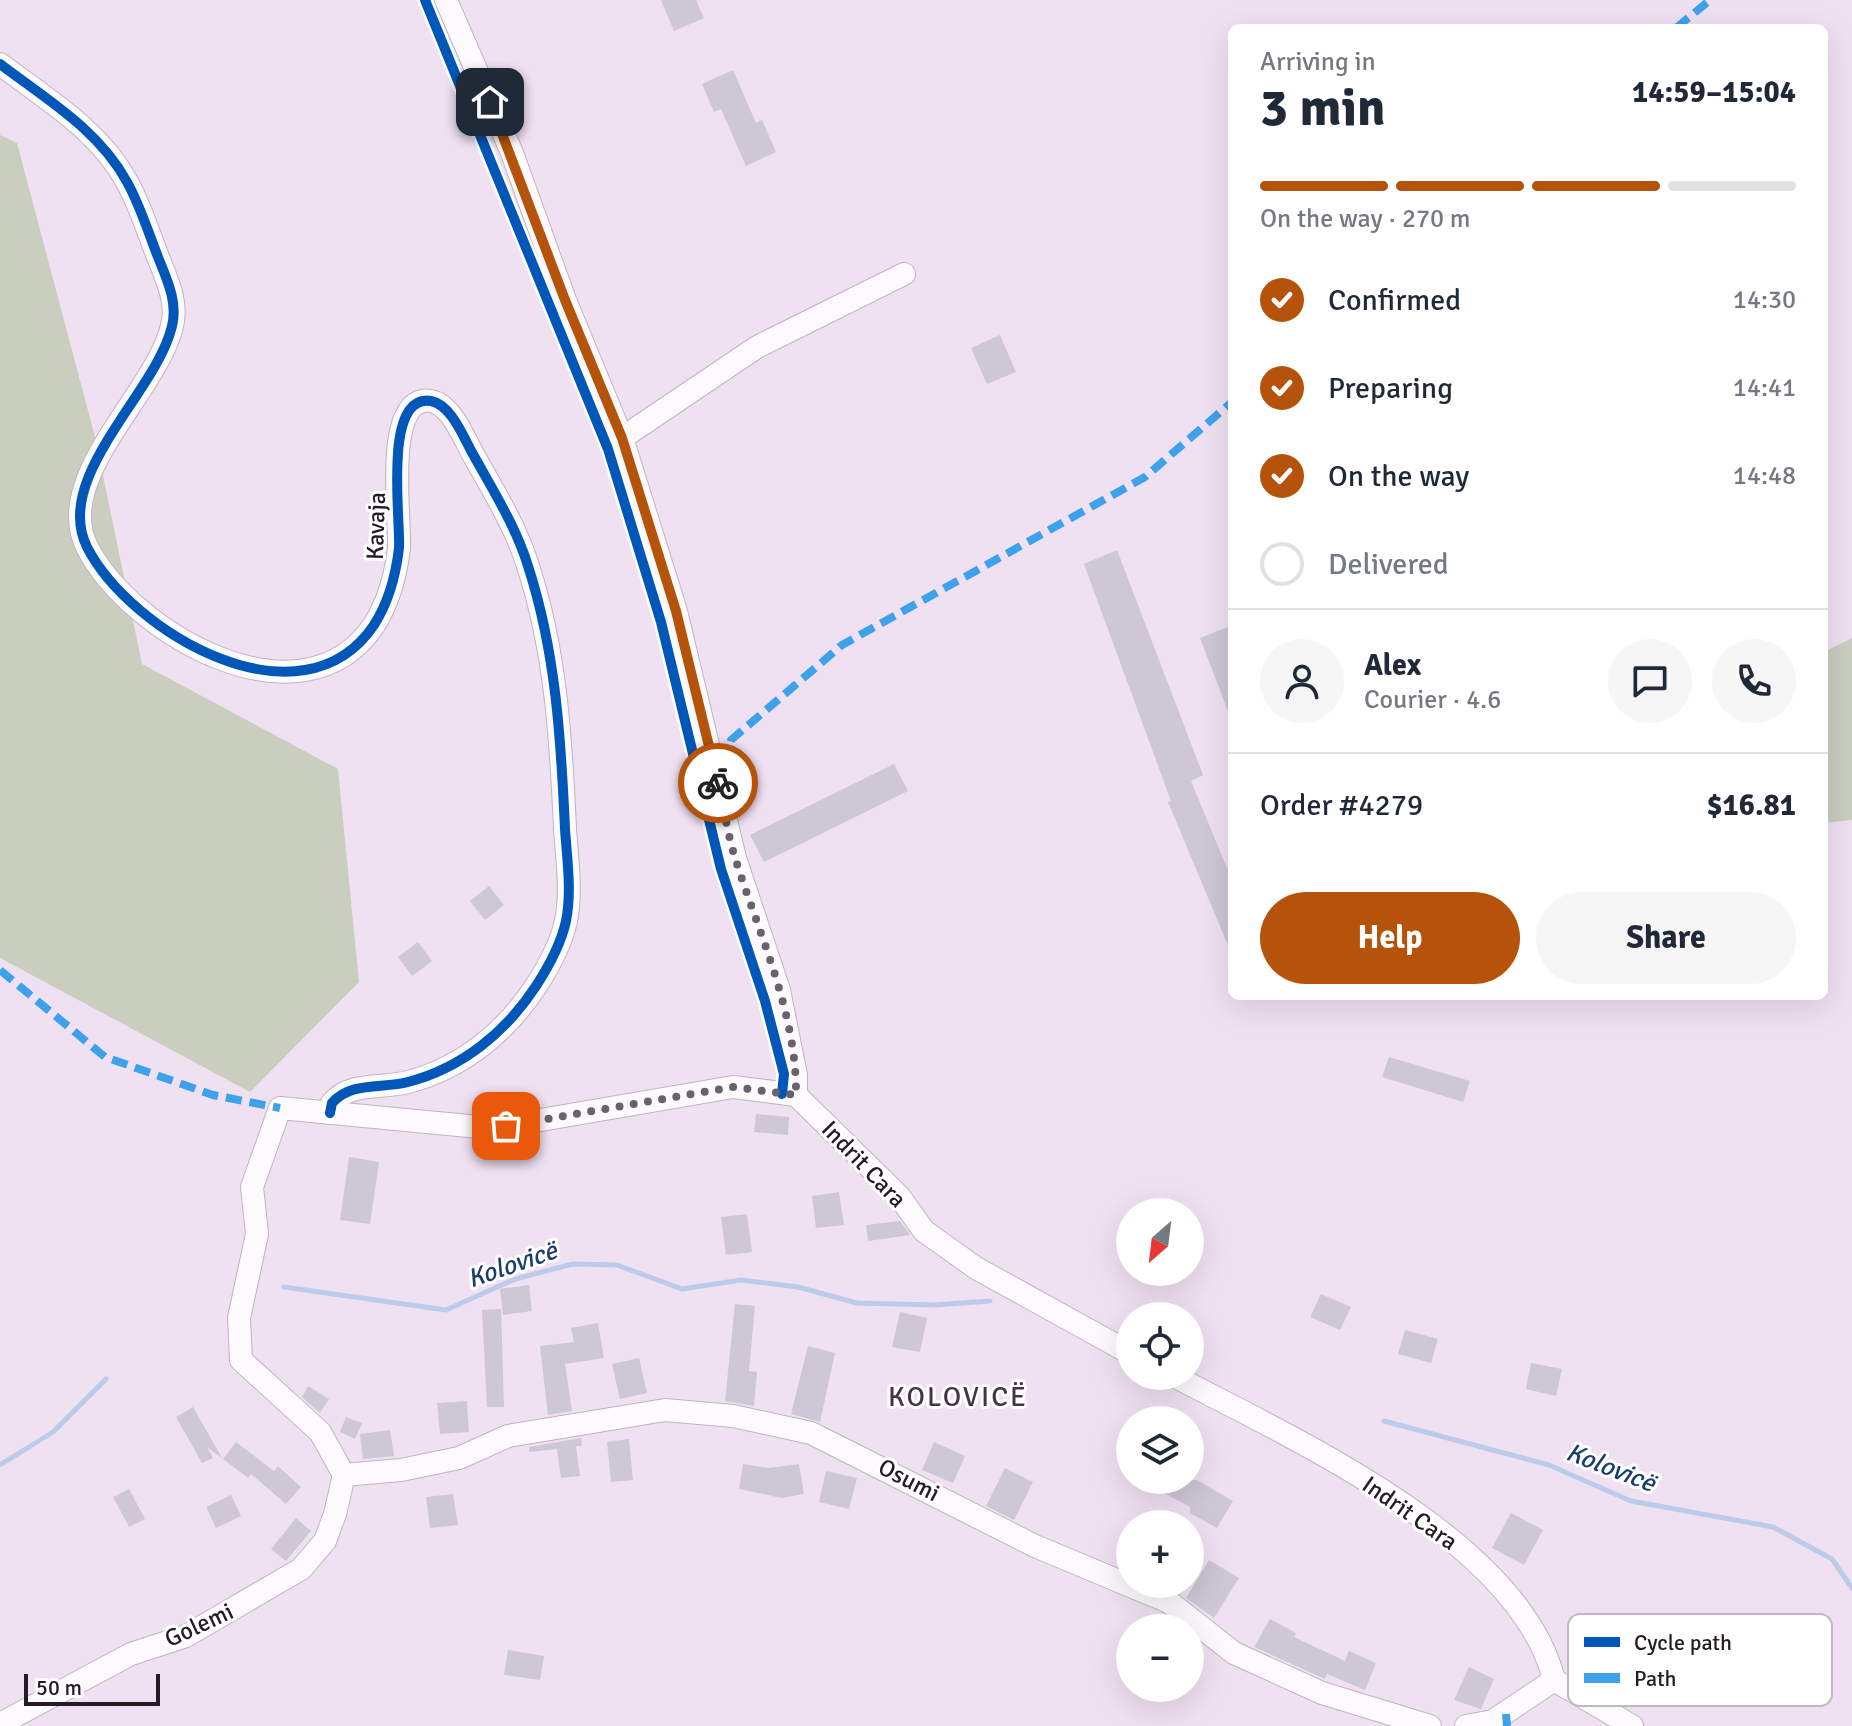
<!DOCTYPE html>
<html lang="en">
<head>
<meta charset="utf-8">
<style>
  body { margin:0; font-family:Signika,sans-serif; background:#f6f6f7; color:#1f2937; height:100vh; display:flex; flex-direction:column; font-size:30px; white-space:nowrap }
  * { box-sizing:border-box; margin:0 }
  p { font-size:26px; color:#747a83 }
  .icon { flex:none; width:44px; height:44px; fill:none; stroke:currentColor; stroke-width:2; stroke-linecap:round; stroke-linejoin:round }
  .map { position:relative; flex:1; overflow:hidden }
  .sheet { position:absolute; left:1228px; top:24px; width:600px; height:976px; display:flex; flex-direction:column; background:#fff; border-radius:12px; box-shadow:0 8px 32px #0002 }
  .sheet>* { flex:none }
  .needle { width:52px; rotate:208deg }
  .tools { position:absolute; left:1116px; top:1198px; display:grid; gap:16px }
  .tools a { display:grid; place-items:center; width:88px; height:88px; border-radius:50%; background:#fff; box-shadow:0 8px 32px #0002; font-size:40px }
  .scale { position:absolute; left:24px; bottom:20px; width:136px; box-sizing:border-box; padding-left:8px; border:4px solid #241b25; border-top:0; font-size:22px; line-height:28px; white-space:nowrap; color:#241b25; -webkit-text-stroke:6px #fff; paint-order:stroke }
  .pin { position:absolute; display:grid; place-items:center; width:68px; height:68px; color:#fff; margin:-34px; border-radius:16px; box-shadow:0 4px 12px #0006 }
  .courier { position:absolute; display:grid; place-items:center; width:80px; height:80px; margin:-40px; border:6px solid #b45309; border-radius:50%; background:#fff; color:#222; box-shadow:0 2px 10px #0007 }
  .headline em { font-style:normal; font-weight:700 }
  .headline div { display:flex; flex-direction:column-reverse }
  .headline { display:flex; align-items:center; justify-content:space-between; height:136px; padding:0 32px }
  h1 { font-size:52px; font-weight:700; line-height:60px }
  .bar { display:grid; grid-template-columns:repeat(4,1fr); gap:12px 8px; align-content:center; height:96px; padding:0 32px }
  .bar i { height:10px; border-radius:6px; background:#e0e1e3 }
  .bar .active { background:#b45309 }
  .bar p { grid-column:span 4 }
  .line { display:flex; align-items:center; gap:20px; padding:0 32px; border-top:2px solid #e0e1e3 }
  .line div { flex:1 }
  .round { display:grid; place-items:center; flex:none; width:84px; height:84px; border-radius:42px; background:#f6f6f7 }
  ol { padding:0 32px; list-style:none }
  li { display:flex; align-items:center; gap:24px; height:88px }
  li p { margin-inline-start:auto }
  li .icon { padding:8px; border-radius:50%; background:#b45309; color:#fff; stroke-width:4 }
  li:last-child { color:#747a83 }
  li i { width:44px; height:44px; border:4px solid #e0e1e3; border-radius:50% }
  .action { display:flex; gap:16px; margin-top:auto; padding:16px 32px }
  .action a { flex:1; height:92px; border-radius:48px; background:#b45309; color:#fff; font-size:32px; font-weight:700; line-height:92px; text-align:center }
  .action a+a { background:#f6f6f7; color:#1f2937 }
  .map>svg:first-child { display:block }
  .forest { fill:#cacebf }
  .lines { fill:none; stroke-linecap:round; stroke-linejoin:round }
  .stream { stroke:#bbcbe9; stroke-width:5 }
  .building { fill:#cdc7d6 }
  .minor-casing { stroke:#bfb4c0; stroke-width:24 }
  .minor { stroke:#fdfafd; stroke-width:22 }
  .quiet { stroke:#3ea2eb; stroke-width:8; stroke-dasharray:16 8; stroke-linecap:butt }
  .cycleway-casing { stroke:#fff; stroke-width:15 }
  .cycleway { stroke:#0057b8; stroke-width:10 }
  .done { stroke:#6b606d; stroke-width:8; stroke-dasharray:0 14.4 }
  .route { stroke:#b45309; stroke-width:10 }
  .labels { text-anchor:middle; stroke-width:6; stroke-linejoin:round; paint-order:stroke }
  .street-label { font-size:24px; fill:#241b25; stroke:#fff }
  .water-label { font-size:26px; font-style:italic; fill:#1a3f6d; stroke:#fff }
  .quarter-label { font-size:28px; letter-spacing:2px; fill:#453148; stroke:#fff }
  .key { fill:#fff; stroke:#bdbbbe; stroke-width:2 }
  .key-label { font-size:22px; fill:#241b25 }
</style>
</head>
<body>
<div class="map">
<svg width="1852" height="1726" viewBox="0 0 1852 1726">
  <rect width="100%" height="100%" fill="#f0e1f2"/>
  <!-- forest -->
  <g class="forest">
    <path d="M0,135L17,143L95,437L142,664L338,769L359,982L250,1092L0,958Z"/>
    <path d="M1852,638V820L1824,823V652Z"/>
  </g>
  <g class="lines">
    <!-- stream -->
    <g class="stream">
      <path d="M284,1287L446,1310L515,1279L573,1264L617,1265L682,1289L741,1280L798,1287L857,1303L934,1305L990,1301"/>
      <path d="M1384,1421L1549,1465L1631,1501L1773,1527L1832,1559L1852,1588"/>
      <path d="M0,1465L53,1432L106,1379"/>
    </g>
  </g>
  <!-- building -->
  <g class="building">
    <path d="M661,0H696L704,18L674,31Z"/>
    <path d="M733,70L756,123L762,120L776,152L746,166L721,109L714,112L702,84Z"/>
    <path d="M1000,335L1016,372L987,384L971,348Z"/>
    <path d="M1117,550L1203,775L1191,781L1232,880V955L1168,802L1171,801L1084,564Z"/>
    <path d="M1228,627L1232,637L1231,719L1200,638Z"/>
    <path d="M894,764L908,791L764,862L750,835Z"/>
    <path d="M489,886L504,905L485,920L470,901Z"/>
    <path d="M418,942L432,961L412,976L398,957Z"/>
    <path d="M1389,1057L1470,1081L1463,1102L1382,1077Z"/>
    <path d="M756,1114L789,1117L788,1135L754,1132Z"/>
    <path d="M349,1157L379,1162L370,1224L340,1220Z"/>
    <path d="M839,1192L844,1225L816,1228L812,1196Z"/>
    <path d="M747,1214L752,1252L726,1255L721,1217Z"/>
    <path d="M900,1221L910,1235L868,1241L866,1225Z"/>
    <path d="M529,1285L532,1311L503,1315L500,1289Z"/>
    <path d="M1321,1294L1351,1307L1340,1330L1310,1317Z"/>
    <path d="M735,1304L755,1306L749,1371L757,1372L754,1406L725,1401Z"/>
    <path d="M501,1309L504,1407H487L482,1310Z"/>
    <path d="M900,1312L927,1318L920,1352L892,1347Z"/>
    <path d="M598,1323L604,1358L565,1364L572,1411L548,1415L540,1346L574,1342L571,1328Z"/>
    <path d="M1405,1330L1438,1339L1431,1363L1398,1354Z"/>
    <path d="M808,1346L835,1353L820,1422L791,1414Z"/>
    <path d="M639,1358L647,1393L620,1399L612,1364Z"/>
    <path d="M1531,1363L1562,1369L1556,1396L1526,1389Z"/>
    <path d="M308,1386L329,1399L320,1413L302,1397Z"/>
    <path d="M467,1401L469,1432L440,1434L437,1403Z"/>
    <path d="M193,1407L222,1458L207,1447L213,1458L202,1463L176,1417Z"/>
    <path d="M346,1417L362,1423L355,1439L340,1432Z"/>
    <path d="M390,1430L394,1456L363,1459L360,1434Z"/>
    <path d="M581,1438L582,1446H576L580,1476L561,1478L557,1449L529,1452V1447Z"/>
    <path d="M629,1439L633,1480L611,1482L607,1442Z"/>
    <path d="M236,1442L274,1471L278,1466L301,1487L286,1504L251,1474L248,1478L223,1459Z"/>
    <path d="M934,1442L965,1456L953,1483L922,1470Z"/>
    <path d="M743,1464L769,1468L799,1464L804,1494L782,1498L739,1489Z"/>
    <path d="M1005,1468L1033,1482L1014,1520L986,1506Z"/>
    <path d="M826,1471L857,1478L849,1509L819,1502Z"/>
    <path d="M1163,1480H1197L1233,1501L1217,1528L1190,1513V1507L1158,1490Z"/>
    <path d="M129,1489L145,1519L129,1527L113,1497Z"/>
    <path d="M453,1494L458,1525L430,1528L426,1497Z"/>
    <path d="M231,1495L241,1516L216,1528L206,1507Z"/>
    <path d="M1511,1513L1543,1530L1524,1565L1492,1548Z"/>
    <path d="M296,1518L311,1531L286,1561L271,1549Z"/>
    <path d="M1209,1560L1239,1578L1214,1618L1186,1598Z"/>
    <path d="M1270,1619L1296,1633L1294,1637L1345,1661L1349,1651L1376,1663L1365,1690L1327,1674L1325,1679L1254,1647Z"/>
    <path d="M508,1650L544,1656L540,1680L504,1675Z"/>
    <path d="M1469,1667L1494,1679L1481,1709L1454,1700Z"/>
  </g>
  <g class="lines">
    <defs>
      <g id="minor">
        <path d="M446,0L512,153L565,300L622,438L676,611L735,858L779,990L796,1075V1095"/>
        <path d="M0,64C46,99 99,130 127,182C140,205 148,232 158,257C167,280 178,302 172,326C157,392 52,477 87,547C131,633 302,732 374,625C388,603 396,574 399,548C401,521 382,393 431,401C452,405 464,439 474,456C494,492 516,527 528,566C556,652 561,740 565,829C567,859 572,891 566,921C561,944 549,966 536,986C506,1032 462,1068 408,1082C382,1089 351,1081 332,1103L330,1113"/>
        <path d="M622,438L757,347L904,274"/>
        <path d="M1174,1376C1291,1438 1520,1540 1554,1680"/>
        <path d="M344,1475L320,1432L241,1360L239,1318L257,1234L252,1187L280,1108L479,1127L506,1126L733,1087L796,1095L899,1196L924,1231L976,1268L1130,1353"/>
        <path d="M1554,1680L1632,1726"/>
        <path d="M0,1724L131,1654L186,1636L301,1569L325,1541L335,1514L344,1475L401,1470L459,1458L508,1436L665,1410L733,1416L811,1433L1035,1546L1169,1602L1234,1653L1322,1693L1430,1726"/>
        <path d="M1466,1726L1493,1721L1554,1680"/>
      </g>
    </defs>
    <!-- minor casing -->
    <use href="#minor" class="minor-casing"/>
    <!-- minor -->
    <use href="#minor" class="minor"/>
    <!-- quiet -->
    <g class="quiet">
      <path d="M1676,28L1710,0"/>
      <path d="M719,788L731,740L842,645L1145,477L1232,402"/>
      <path d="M0,970L105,1057L213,1095L280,1108"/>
      <path d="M1506,1714L1507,1726"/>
    </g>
    <defs>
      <g id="cycleway">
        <path d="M425,0L608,449L661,622L721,869L765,1001L784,1074L782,1094"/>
        <path d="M0,64C46,99 99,130 127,182C140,205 148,232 158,257C167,280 178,302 172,326C157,392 52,477 87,547C131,633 302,732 374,625C388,603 396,574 399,548C401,521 382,393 431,401C452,405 464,439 474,456C494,492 516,527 528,566C556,652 561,740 565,829C567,859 572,891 566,921C561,944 549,966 536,986C506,1032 462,1068 408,1082C382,1089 351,1081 332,1103L330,1113"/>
      </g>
    </defs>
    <!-- cycleway casing -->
    <use href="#cycleway" class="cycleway-casing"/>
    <!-- cycleway -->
    <use href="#cycleway" class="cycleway"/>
  </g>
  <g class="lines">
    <!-- done -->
    <path class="done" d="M506,1126L733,1087L796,1095C797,1015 760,936 736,861C728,836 724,809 718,783"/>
    <!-- route -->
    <path class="route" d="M490,102L565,300L622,438L676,611L718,783"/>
  </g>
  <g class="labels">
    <!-- street labels -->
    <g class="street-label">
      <text transform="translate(376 526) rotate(-88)" y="8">Kavaja</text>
      <text transform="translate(864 1164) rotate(46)" y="8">Indrit Cara</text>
      <text transform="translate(909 1480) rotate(27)" y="8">Osumi</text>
      <text transform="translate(1410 1513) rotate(35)" y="8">Indrit Cara</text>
      <text transform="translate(199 1625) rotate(-25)" y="8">Golemi</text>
    </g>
    <!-- water labels -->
    <g class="water-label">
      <text transform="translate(512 1264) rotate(-19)" y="9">Kolovicë</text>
      <text transform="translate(1611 1467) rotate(21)" y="9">Kolovicë</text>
    </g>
    <!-- quarter labels -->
    <g class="quarter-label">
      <text x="958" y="1406">KOLOVICË</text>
    </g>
  </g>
  <!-- legend -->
  <rect x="1568" y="1614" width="264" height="92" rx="12" class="key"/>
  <rect x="1584" y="1637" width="36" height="10" fill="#0057b8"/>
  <rect x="1584" y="1673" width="36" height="10" fill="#3ea2eb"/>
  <g class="key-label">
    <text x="1634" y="1650">Cycle path</text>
    <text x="1634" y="1686">Path</text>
  </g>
</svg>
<div class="tools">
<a><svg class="needle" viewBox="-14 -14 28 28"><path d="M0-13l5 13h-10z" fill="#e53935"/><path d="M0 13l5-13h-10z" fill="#747a83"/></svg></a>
<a><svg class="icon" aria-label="locate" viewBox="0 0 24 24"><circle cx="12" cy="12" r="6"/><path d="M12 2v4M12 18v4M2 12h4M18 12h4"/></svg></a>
<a><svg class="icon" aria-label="layers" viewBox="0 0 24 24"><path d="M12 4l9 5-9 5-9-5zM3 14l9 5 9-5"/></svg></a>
<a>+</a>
<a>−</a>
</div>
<div class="scale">50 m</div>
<div class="pin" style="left:506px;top:1126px;background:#ea580c"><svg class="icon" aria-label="bag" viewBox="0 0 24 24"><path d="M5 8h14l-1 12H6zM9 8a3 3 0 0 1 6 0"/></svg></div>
<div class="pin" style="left:490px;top:102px;background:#1f2937"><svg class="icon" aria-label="home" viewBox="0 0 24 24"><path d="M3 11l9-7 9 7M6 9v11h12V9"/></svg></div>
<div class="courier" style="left:718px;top:783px"><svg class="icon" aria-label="bike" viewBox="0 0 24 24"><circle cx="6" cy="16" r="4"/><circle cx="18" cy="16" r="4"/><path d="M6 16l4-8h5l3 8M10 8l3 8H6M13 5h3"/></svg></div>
<section class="sheet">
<div class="headline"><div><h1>3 min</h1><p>Arriving in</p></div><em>14:59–15:04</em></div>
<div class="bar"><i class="active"></i><i class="active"></i><i class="active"></i><i></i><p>On the way · 270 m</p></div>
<ol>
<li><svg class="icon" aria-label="check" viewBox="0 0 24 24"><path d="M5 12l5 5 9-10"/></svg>Confirmed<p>14:30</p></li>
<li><svg class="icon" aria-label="check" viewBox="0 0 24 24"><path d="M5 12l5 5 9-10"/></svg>Preparing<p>14:41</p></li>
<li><svg class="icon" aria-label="check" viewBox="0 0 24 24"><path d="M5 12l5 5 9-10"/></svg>On the way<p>14:48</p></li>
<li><i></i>Delivered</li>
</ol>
<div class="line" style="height:144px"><a class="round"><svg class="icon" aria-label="person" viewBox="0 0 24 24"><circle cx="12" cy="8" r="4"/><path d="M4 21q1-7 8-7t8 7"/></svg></a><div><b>Alex</b><p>Courier · 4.6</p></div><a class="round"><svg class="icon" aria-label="chat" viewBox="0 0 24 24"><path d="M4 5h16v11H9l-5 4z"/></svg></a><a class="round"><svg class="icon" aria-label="phone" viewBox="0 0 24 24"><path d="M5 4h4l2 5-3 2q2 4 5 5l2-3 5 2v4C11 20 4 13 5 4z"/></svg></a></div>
<div class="line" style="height:104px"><div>Order #4279</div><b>$16.81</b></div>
<div class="action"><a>Help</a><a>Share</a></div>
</section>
</div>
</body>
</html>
